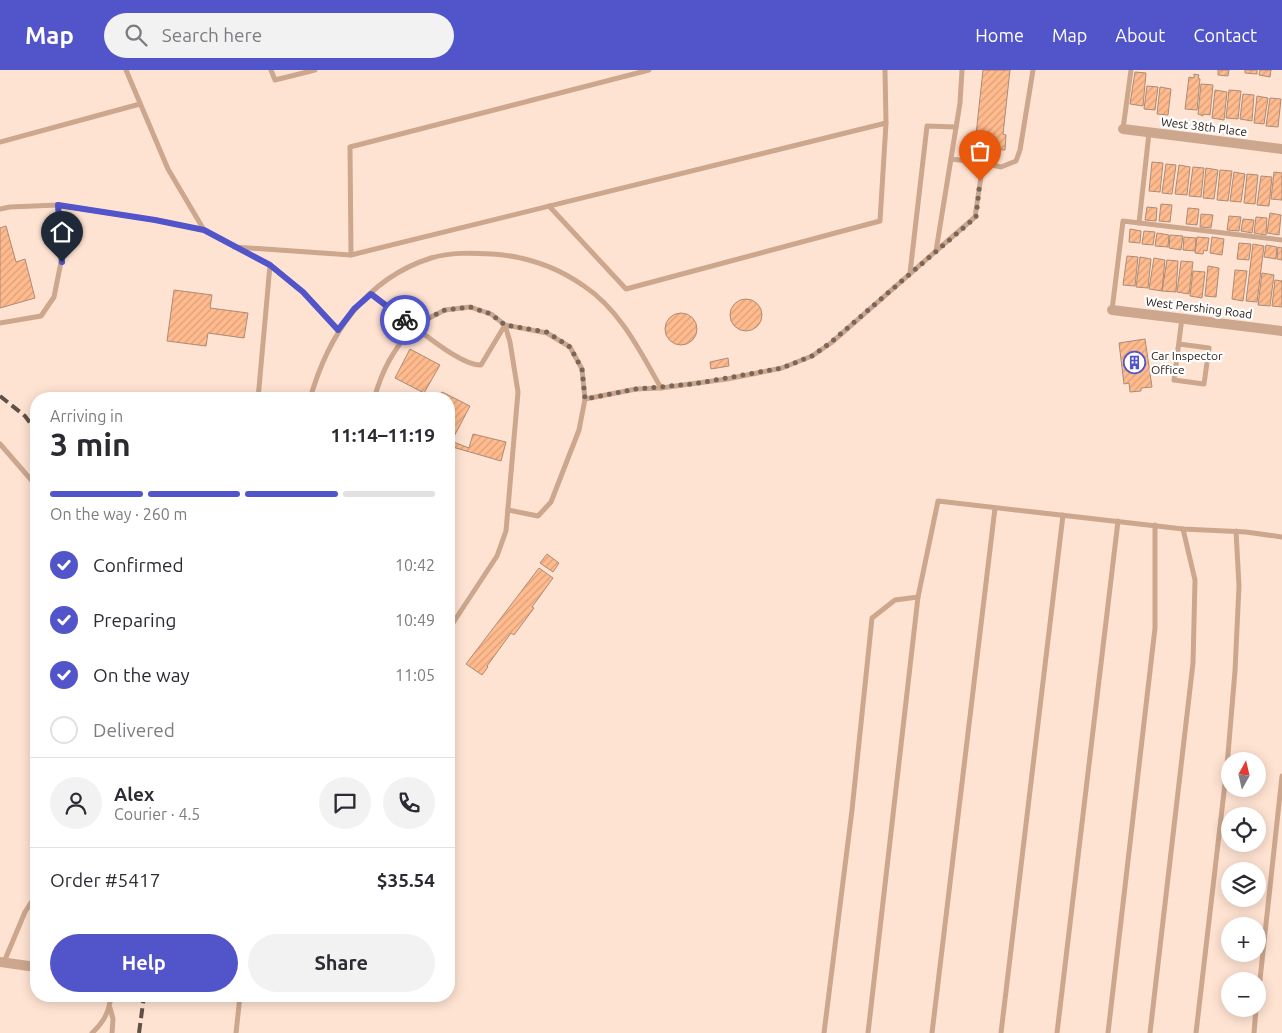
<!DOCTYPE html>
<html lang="en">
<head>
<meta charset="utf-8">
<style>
  body { margin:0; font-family:Ubuntu,sans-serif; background:#f2f2f3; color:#2b2b33; height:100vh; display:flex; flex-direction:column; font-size:19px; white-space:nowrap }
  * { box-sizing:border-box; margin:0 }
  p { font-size:16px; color:#7c7c81 }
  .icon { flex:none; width:28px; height:28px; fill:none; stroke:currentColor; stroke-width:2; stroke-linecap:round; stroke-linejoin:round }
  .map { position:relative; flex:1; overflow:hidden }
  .side { position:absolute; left:30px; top:322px; width:425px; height:610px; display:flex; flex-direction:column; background:#fff; border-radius:20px; box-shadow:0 2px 12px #0003 }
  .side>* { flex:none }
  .needle { width:32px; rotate:8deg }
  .tools { position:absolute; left:1221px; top:682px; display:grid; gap:10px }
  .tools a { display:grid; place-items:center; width:45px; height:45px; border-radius:50%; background:#fff; box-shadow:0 2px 12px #0003; font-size:25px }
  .pin { position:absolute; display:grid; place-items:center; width:42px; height:42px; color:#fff; margin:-51px -21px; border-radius:50% 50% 50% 0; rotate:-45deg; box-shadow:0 0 5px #0007 }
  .pin .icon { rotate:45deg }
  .courier { position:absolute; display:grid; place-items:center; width:50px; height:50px; margin:-25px; border:4px solid #5254ca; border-radius:50%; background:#fff; color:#222; box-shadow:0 1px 6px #0007 }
  .head em { font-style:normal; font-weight:700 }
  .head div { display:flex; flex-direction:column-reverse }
  .head { display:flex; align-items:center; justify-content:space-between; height:85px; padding:0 20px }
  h1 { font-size:32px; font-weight:700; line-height:38px }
  .bar { display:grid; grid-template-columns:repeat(4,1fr); gap:8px 5px; align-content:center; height:60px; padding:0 20px }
  .bar i { height:6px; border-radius:4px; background:#e1e1e2 }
  .bar .selected { background:#5254ca }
  .bar p { grid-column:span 4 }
  .line { display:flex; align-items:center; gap:12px; padding:0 20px; border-top:1px solid #e1e1e2 }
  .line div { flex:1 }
  .round { display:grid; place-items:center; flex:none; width:52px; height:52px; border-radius:26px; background:#f2f2f3 }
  ol { padding:0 20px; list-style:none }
  li { display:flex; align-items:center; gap:15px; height:55px }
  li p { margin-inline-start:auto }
  li .icon { padding:5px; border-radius:50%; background:#5254ca; color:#fff; stroke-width:4 }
  li:last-child { color:#7c7c81 }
  li i { width:28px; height:28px; border:2px solid #e1e1e2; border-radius:50% }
  .action { display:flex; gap:10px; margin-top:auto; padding:10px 20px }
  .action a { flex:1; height:58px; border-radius:30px; background:#5254ca; color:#fff; font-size:20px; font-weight:700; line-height:58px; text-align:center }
  .action a+a { background:#f2f2f3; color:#2b2b33 }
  header { display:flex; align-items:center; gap:30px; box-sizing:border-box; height:70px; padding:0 25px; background:#5254ca; color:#fff }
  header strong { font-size:24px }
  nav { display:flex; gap:28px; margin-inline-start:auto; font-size:18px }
  .search { width:350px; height:45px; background:#f2f2f3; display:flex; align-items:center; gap:12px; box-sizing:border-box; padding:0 18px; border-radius:28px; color:#7c7c81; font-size:19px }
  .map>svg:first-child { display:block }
  .building { fill:url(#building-hatch); stroke:#ab8c78 }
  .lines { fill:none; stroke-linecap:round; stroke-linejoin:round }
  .lane { stroke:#cca78e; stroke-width:5 }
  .street { stroke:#cca78e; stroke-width:10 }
  .rail { stroke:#605046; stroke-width:4; stroke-dasharray:10 5; stroke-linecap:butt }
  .done { stroke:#78665b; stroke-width:5; stroke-dasharray:0 9 }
  .route { stroke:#5254ca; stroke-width:6 }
  .labels { text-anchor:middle; stroke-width:4.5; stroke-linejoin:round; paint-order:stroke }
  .street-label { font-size:12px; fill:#2f231b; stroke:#fff }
  .poi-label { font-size:12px; fill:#2f231b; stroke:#fff; text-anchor:start }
</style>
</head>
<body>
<header>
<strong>Map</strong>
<div class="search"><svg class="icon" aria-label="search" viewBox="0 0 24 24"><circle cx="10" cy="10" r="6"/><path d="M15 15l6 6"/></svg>Search here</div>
<nav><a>Home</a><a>Map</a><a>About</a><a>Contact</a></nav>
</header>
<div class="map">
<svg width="1282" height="963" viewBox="0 0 1282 963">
  <defs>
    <pattern id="building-hatch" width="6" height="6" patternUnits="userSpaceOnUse" patternTransform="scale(1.25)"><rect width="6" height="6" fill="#ffba8d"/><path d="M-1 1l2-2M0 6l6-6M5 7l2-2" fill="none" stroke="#dba079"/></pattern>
  </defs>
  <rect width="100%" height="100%" fill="#ffe3d2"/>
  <!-- building -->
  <g class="building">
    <path d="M983,0H1010L1003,64L1006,65L1005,80L982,79L983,75L975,74Z"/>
    <path d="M1218,0H1229L1228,6L1218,5Z"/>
    <path d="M1245,0H1257V4L1245,3Z"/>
    <path d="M1260,0H1271L1270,7L1259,5Z"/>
    <path d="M1135,2L1146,3L1143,36L1130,34Z"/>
    <path d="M1194,4L1199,5L1198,8L1200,9L1197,40L1185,39L1189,7L1194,8Z"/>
    <path d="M1201,14L1213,15L1210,45L1203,44V46L1198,44Z"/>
    <path d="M1147,16L1158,17L1155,40L1144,39Z"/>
    <path d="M1160,17L1171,19L1168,45L1157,44Z"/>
    <path d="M1215,20L1227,22L1224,50L1212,48Z"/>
    <path d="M1229,20L1241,21L1238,49L1226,48Z"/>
    <path d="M1243,24L1254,25L1252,51L1240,49Z"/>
    <path d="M1257,26L1268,28L1264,54L1254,53Z"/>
    <path d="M1270,28L1281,29L1278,57L1266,56Z"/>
    <path d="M1152,92L1163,93L1160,122L1149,121Z"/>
    <path d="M1166,94L1176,95L1172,124L1162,123Z"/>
    <path d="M1179,95L1190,97L1187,125L1175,124Z"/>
    <path d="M1193,97L1204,98L1201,127L1189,126Z"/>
    <path d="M1206,98L1218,100L1214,129L1203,128Z"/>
    <path d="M1220,100L1232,101L1228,131L1217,130Z"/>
    <path d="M1234,102L1245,104L1241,132L1230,131Z"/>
    <path d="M1274,102L1282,103V130L1271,129Z"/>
    <path d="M1247,104L1258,105L1255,134L1244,133Z"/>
    <path d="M1261,106L1272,107L1269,136L1257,135Z"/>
    <path d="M1161,134L1172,135L1170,152L1159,151Z"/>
    <path d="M1147,137L1157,138L1156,151L1145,150Z"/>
    <path d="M1188,138L1199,139L1197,155L1186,154Z"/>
    <path d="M1270,143L1281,145L1279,165L1267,163Z"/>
    <path d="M1201,144L1213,145L1211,158L1200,157Z"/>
    <path d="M1229,146L1241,147L1239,161L1227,160Z"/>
    <path d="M1256,147L1267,148L1266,165L1254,163Z"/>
    <path d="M1243,149L1254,150L1252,163L1241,161Z"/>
    <path d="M6,156L16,192L25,189L35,228L0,238V158Z"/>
    <path d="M1130,159L1141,161L1140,173L1129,172Z"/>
    <path d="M1144,161L1155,162L1153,175L1142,174Z"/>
    <path d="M1157,163L1169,165L1168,177L1155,176Z"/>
    <path d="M1170,165L1183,166L1181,180L1169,178Z"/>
    <path d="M1184,167L1196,168L1195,181L1183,180Z"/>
    <path d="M1197,167L1209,168L1207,181L1204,180L1203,184L1195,183Z"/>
    <path d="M1212,167L1224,169L1222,185L1210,183Z"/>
    <path d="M1239,173L1251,174L1249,190L1237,189Z"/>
    <path d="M1253,174L1264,176L1257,232L1246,231Z"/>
    <path d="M1266,175L1277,177L1276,189L1264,187Z"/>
    <path d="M1278,177L1282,178V190L1277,189Z"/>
    <path d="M1127,186L1138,187L1135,216L1123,215Z"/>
    <path d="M1140,187L1151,189L1148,218L1136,217Z"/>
    <path d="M1154,188L1165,190L1162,221L1149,219Z"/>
    <path d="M1167,190L1178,191L1176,222L1162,221Z"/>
    <path d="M1181,191L1193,192L1189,224L1177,222Z"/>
    <path d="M1208,196L1219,198L1216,227L1205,226Z"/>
    <path d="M1235,200L1247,201L1243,231L1232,229Z"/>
    <path d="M1193,201L1205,202L1202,228L1190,226Z"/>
    <path d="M1262,203L1274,205L1270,236L1258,235Z"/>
    <path d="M1275,210L1282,211V237L1272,236Z"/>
    <path d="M174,220L212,225L210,238L248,243L244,268L208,263L206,276L167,271Z"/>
    <circle cx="746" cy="245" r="16"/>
    <circle cx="681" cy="259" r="16"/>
    <path d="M1145,269L1152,317L1141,318V321L1130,322L1129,313L1124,314L1119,273Z"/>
    <path d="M410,279L440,295L424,323L395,308Z"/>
    <path d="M728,288L729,296L711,299L710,292Z"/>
    <path d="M442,322L470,336L449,376V329H439Z"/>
    <path d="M473,364L506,372L501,391L449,376L451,371L469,378Z"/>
    <path d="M547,484L559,493L553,502L540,493Z"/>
    <path d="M539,498L553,508L532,537L534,538L514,565L511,563L487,596L488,597L482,605L466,594Z"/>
  </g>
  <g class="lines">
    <!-- lane -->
    <g class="lane">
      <path d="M126,0L168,99L204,160"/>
      <path d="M271,0L275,10L315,0"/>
      <path d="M885,0L886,53"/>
      <path d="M1123,59L1131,0"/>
      <path d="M0,72L140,34"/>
      <path d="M983,93L1001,97L1016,91L1020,80L1033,0"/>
      <path d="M0,139L10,137L58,135L155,150L204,160L270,195L303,222L339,260"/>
      <path d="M1139,153L1149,63"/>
      <path d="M234,177L351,185L886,53L880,151L626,219L549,136"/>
      <path d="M936,181L975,147L983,93L951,89"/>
      <path d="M351,185L350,77L649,0"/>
      <path d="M910,203L927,56L956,57"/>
      <path d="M371,224L413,256L445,240L470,237L491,244L505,255L510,272L518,322L506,461L497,486L449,559"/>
      <path d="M1112,240L1123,151L1282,170"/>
      <path d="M0,253L41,246L54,227L61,192L58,135"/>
      <path d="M1179,274L1209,278L1204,314L1174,310L1182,248"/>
      <path d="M258,329L270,195"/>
      <path d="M310,329C328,265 365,209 431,188C451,182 472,183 492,184C525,186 557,197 584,216C620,240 640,281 661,318L727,309L782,298L812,286L831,273L936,181L960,33L962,0"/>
      <path d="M374,329C383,297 393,282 413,256C428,267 463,296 481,295L505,255L547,263L570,277L582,299L585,329L579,360L551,432L538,446L508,440"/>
      <path d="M585,329L636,319L661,318"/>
      <path d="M0,374L33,412L36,418"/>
      <path d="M4,892L25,842L36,825"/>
      <path d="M1258,928L1282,706"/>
      <path d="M110,938L113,949L112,963"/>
      <path d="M92,963C104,952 109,942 111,926"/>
      <path d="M236,963L240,926"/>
      <path d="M824,963L852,740L872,548L895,530L918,527"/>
      <path d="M868,963L918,527L938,431L1183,459L1246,462L1282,467"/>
      <path d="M932,963L995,438"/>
      <path d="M1001,963L1063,445"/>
      <path d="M1057,963L1118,451"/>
      <path d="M1108,963L1155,558V455"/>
      <path d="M1150,963L1193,593L1195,510L1183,459"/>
      <path d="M1196,963L1227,696L1235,601L1239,516L1236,461"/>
      <path d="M1254,963L1256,939"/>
    </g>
    <!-- street -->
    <g class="street">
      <path d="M1123,59L1282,79"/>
      <path d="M1112,240L1282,261"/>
      <path d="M0,892L36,897"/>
    </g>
    <!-- rail -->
    <g class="rail">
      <path d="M0,326L25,346L36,361"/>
      <path d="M139,963L144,926"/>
    </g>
  </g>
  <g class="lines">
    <!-- done -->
    <path class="done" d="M405,250L413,256L445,240L470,237L491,244L505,255L547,262L570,277L582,299L585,329L636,319L693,314L782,298L812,286L830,273L976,147L980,111"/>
    <!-- route -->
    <path class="route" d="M62,192L58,135L155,150L204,160L270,195L303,222L338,260L354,239L371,224L405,250"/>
  </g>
  <!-- icons -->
  <defs>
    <symbol id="building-ring" viewBox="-11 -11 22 22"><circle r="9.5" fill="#fff" stroke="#5254ca" stroke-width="1.5"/><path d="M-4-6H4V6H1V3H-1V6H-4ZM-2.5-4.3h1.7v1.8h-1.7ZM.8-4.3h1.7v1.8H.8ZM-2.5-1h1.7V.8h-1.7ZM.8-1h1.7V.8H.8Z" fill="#5254ca"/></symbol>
  </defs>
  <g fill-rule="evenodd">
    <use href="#building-ring" x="1122" y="280" width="25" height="25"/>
  </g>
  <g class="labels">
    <!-- street labels -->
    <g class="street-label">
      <text transform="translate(1204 57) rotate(7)" y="4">West 38th Place</text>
      <text transform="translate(1199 238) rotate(7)" y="4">West Pershing Road</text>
    </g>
    <!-- poi labels -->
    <g class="poi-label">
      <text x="1151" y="290">Car Inspector<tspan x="1151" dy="14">Office</tspan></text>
    </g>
  </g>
</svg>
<div class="tools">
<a><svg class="needle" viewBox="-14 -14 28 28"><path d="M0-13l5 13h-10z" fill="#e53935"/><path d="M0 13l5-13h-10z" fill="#7c7c81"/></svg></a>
<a><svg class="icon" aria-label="locate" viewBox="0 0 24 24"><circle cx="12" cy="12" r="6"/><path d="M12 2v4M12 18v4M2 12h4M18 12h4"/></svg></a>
<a><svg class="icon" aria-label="layers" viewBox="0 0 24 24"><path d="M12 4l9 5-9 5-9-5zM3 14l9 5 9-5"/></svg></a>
<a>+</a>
<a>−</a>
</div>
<div class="pin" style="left:980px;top:111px;background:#ea580c"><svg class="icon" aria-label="bag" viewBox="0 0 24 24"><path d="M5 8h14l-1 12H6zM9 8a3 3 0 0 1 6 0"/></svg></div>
<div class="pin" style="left:62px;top:192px;background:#1f2937"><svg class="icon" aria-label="home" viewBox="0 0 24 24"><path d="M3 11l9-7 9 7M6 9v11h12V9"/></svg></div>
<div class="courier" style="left:405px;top:250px"><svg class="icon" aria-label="bike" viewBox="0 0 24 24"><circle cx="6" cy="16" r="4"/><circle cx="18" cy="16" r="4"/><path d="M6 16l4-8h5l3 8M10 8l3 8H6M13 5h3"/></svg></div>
<section class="side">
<div class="head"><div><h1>3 min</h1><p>Arriving in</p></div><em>11:14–11:19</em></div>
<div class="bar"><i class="selected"></i><i class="selected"></i><i class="selected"></i><i></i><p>On the way · 260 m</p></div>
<ol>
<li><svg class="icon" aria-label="check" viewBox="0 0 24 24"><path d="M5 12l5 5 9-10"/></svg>Confirmed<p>10:42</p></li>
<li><svg class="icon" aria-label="check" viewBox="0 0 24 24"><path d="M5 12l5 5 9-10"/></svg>Preparing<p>10:49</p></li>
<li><svg class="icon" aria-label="check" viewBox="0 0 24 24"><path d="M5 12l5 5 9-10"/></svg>On the way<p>11:05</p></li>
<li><i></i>Delivered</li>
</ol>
<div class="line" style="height:90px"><a class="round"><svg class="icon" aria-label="person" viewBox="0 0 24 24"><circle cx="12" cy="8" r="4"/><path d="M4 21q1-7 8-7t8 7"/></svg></a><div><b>Alex</b><p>Courier · 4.5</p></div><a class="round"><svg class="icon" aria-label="chat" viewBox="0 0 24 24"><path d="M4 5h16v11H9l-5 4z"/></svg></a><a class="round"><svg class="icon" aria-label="phone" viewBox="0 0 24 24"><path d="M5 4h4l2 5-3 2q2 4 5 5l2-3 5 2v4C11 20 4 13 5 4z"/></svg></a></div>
<div class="line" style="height:65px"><div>Order #5417</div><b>$35.54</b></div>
<div class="action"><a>Help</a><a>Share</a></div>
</section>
</div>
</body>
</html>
